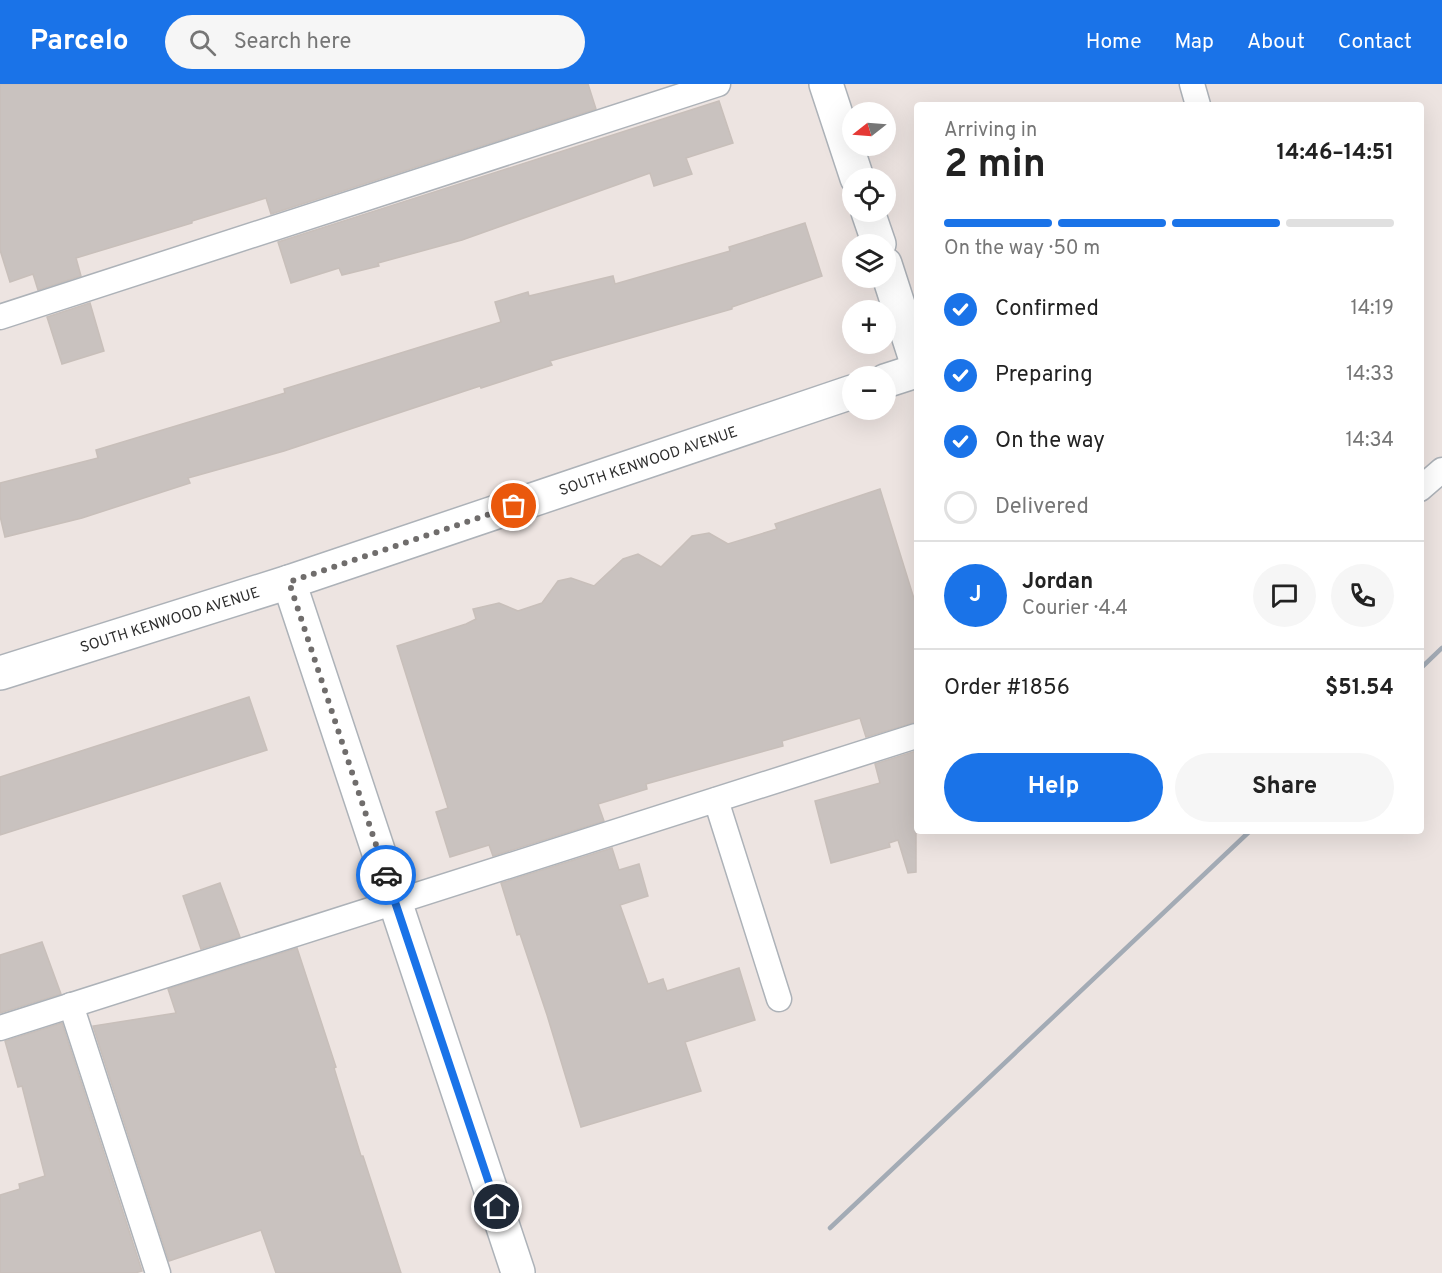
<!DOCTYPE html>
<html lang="en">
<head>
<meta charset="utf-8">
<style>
  body { margin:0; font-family:Overpass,sans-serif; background:#f6f6f6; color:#222; height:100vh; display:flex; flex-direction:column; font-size:22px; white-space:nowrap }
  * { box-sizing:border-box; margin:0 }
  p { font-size:20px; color:#767676 }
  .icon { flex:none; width:33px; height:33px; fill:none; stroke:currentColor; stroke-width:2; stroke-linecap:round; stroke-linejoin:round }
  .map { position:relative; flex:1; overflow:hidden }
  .drawer { position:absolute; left:914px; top:18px; width:510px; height:732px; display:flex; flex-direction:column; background:#fff; border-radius:6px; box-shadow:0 6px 24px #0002 }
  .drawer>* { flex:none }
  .needle { width:39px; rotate:253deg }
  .tools { position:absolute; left:842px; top:18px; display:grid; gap:12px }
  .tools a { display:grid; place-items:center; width:54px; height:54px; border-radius:50%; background:#fff; box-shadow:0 6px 24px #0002; font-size:30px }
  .pin { position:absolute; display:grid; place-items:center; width:51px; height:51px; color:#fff; margin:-26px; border:3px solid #fff; border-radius:50%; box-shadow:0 2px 6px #0007 }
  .courier { position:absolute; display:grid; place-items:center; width:60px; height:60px; margin:-30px; border:4px solid #1a73e8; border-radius:50%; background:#fff; color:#222; box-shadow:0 2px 8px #0007 }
  .headline em { font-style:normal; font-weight:700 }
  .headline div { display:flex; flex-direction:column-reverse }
  .headline { display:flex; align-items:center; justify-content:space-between; height:102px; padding:0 30px }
  h1 { font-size:39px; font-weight:700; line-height:45px }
  .bar { display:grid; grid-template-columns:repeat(4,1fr); gap:9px 6px; align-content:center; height:72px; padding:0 30px }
  .bar i { height:8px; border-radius:4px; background:#e0e0e0 }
  .bar .current { background:#1a73e8 }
  .bar p { grid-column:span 4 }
  .line { display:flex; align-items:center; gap:15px; padding:0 30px; border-top:2px solid #e0e0e0 }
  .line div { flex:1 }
  .round { display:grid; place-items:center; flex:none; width:63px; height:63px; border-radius:32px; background:#f6f6f6 }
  ol { padding:0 30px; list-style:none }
  li { display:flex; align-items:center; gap:18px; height:66px }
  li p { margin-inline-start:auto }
  li .icon { padding:6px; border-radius:50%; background:#1a73e8; color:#fff; stroke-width:4 }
  li:last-child { color:#767676 }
  li i { width:33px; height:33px; border:3px solid #e0e0e0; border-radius:50% }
  .primary-button { display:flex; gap:12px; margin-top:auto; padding:12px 30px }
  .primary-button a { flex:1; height:69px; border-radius:36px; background:#1a73e8; color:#fff; font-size:24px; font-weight:700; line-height:69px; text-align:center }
  .primary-button a+a { background:#f6f6f6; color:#222 }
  header { display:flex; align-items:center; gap:36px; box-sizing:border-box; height:84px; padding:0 30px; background:#1a73e8; color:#fff }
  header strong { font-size:28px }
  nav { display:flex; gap:33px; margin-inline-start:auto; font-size:21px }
  .search { width:420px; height:54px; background:#f6f6f6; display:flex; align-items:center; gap:15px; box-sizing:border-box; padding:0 21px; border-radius:33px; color:#767676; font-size:22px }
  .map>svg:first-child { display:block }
  .building { fill:#c9c2bf; stroke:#c8bfba; stroke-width:1.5 }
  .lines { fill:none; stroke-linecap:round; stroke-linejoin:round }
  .service-casing { stroke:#adb2b8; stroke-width:27 }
  .minor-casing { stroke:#adb2b8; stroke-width:36 }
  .service { stroke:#fff; stroke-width:24 }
  .minor { stroke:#fff; stroke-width:33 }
  .rail { stroke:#a3abb5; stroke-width:4.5 }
  .done { stroke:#706d6c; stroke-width:6; stroke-dasharray:0 10.8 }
  .route { stroke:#1a73e8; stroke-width:8 }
  .labels { text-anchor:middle; stroke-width:6; stroke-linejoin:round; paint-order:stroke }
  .street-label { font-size:15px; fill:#2d2d2d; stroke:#fff }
</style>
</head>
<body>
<header>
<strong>Parcelo</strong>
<div class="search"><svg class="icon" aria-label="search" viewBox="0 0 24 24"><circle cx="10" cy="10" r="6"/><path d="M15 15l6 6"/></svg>Search here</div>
<nav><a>Home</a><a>Map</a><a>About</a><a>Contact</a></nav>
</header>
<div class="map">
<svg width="1442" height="1189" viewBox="0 0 1442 1189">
  <rect width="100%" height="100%" fill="#ede4e1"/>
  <!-- building -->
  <g class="building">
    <path d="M0,0H588L596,25L271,130L266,114L192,137V139L76,174L81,192L38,206L33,190L10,198L0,166Z"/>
    <path d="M719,17L733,59L686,74L692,90L654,102L650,89L462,156L378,179L379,182L342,191L339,184L291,199L278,158Z"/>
    <path d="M805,139L822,192L732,223V225L550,277L552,281L481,304L480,302L284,367L188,394L190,399L82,434L5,453L0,432V399L98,374L96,366L285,309L284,305L501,238L495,218L528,208L529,212L613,192L615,200L730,167L729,163Z"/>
    <path d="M90,219L104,267L62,280L47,233Z"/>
    <path d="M880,405L916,521V638L866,653L860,634L782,657L783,662L646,700L647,705L598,720L604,737L493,772L489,761L450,773L436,728L448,724L397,562L466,540L476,535L473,525L499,519L518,527L542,519L558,497L571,494L594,502L623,475L638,470L661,483L692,452L709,449L728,460L777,445L775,440Z"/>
    <path d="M249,613L267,666L0,751V693Z"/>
    <path d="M916,667V788L908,789L898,756L889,759L890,763L831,779L815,717L880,699L875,680Z"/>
    <path d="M612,764L619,786L639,780L648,812L620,821L648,900L663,895L667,907L739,884L755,936L685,958L701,1007L581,1043L547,931L520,850L517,851L501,799Z"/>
    <path d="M220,799L240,853L201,865L183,812Z"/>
    <path d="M42,858L61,910L0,929V871Z"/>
    <path d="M297,864L336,983L334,984L361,1072H363L401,1189H276L261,1146L169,1177L93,942L176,929L168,905Z"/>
    <path d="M62,939L142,1187L135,1189H0V1111L20,1105L19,1100L45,1092L22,1002L18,1003L5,957Z"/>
  </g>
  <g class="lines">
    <defs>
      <g id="service">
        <path d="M1192,0L1198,21"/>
        <path d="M0,233L718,0"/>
        <path d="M1420,405L1442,386"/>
        <path d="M716,716L779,915"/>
        <path d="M71,921L158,1189"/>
        <path d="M0,944L916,652"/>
      </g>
      <g id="minor">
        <path d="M826,0L857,94"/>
        <path d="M868,128L879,160"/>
        <path d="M885,180L916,276"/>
        <path d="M885,297L916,287"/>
        <path d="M289,498L518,1188"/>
        <path id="s1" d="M0,589L289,498L852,308"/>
      </g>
    </defs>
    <!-- service casing -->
    <use href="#service" class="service-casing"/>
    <!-- minor casing -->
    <use href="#minor" class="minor-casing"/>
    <!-- service -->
    <use href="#service" class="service"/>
    <!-- minor -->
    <use href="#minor" class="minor"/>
    <!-- rail -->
    <g class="rail">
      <path d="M1420,585L1442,564"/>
      <path d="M830,1144L1250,747"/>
    </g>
  </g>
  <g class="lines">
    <!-- done -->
    <path class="done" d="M386,791L289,498L514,422"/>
    <!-- route -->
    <path class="route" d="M386,791L497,1123"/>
  </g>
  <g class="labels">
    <!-- street labels -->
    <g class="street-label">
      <text dy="5" stroke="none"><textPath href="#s1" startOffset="682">SOUTH KENWOOD AVENUE</textPath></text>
      <text dy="5" stroke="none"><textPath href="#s1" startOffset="178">SOUTH KENWOOD AVENUE</textPath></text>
    </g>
  </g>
</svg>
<div class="tools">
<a><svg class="needle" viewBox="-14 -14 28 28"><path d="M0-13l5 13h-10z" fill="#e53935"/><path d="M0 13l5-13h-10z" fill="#767676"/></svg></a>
<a><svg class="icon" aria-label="locate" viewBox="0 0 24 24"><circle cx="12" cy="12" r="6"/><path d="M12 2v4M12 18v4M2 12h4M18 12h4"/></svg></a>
<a><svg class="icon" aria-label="layers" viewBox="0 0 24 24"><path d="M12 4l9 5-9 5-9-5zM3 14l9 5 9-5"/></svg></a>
<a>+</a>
<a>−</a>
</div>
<div class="pin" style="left:514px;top:422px;background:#ea580c"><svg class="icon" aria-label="bag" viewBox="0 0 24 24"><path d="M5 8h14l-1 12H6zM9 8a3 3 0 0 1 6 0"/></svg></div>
<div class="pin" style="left:497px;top:1123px;background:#1f2937"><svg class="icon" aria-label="home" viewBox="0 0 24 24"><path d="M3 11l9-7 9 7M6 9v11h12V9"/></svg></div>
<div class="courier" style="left:386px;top:791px"><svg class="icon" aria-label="car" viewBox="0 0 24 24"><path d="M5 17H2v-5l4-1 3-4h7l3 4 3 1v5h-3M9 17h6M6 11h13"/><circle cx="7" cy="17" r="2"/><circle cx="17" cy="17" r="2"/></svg></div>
<section class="drawer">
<div class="headline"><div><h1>2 min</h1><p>Arriving in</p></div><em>14:46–14:51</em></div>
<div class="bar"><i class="current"></i><i class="current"></i><i class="current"></i><i></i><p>On the way · 50 m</p></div>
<ol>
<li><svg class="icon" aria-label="check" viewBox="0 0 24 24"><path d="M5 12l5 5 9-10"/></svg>Confirmed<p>14:19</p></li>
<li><svg class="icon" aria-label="check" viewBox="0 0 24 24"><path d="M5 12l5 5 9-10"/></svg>Preparing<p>14:33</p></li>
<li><svg class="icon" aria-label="check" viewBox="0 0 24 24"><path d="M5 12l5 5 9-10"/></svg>On the way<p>14:34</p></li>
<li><i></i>Delivered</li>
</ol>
<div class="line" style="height:108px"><b class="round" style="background:#1a73e8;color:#fff">J</b><div><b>Jordan</b><p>Courier · 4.4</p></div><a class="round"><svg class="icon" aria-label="chat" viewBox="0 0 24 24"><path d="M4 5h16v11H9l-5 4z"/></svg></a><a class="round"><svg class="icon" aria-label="phone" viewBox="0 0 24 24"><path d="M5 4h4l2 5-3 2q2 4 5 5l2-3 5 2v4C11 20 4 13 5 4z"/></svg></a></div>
<div class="line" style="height:78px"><div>Order #1856</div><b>$51.54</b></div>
<div class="primary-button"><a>Help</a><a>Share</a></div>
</section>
</div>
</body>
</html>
